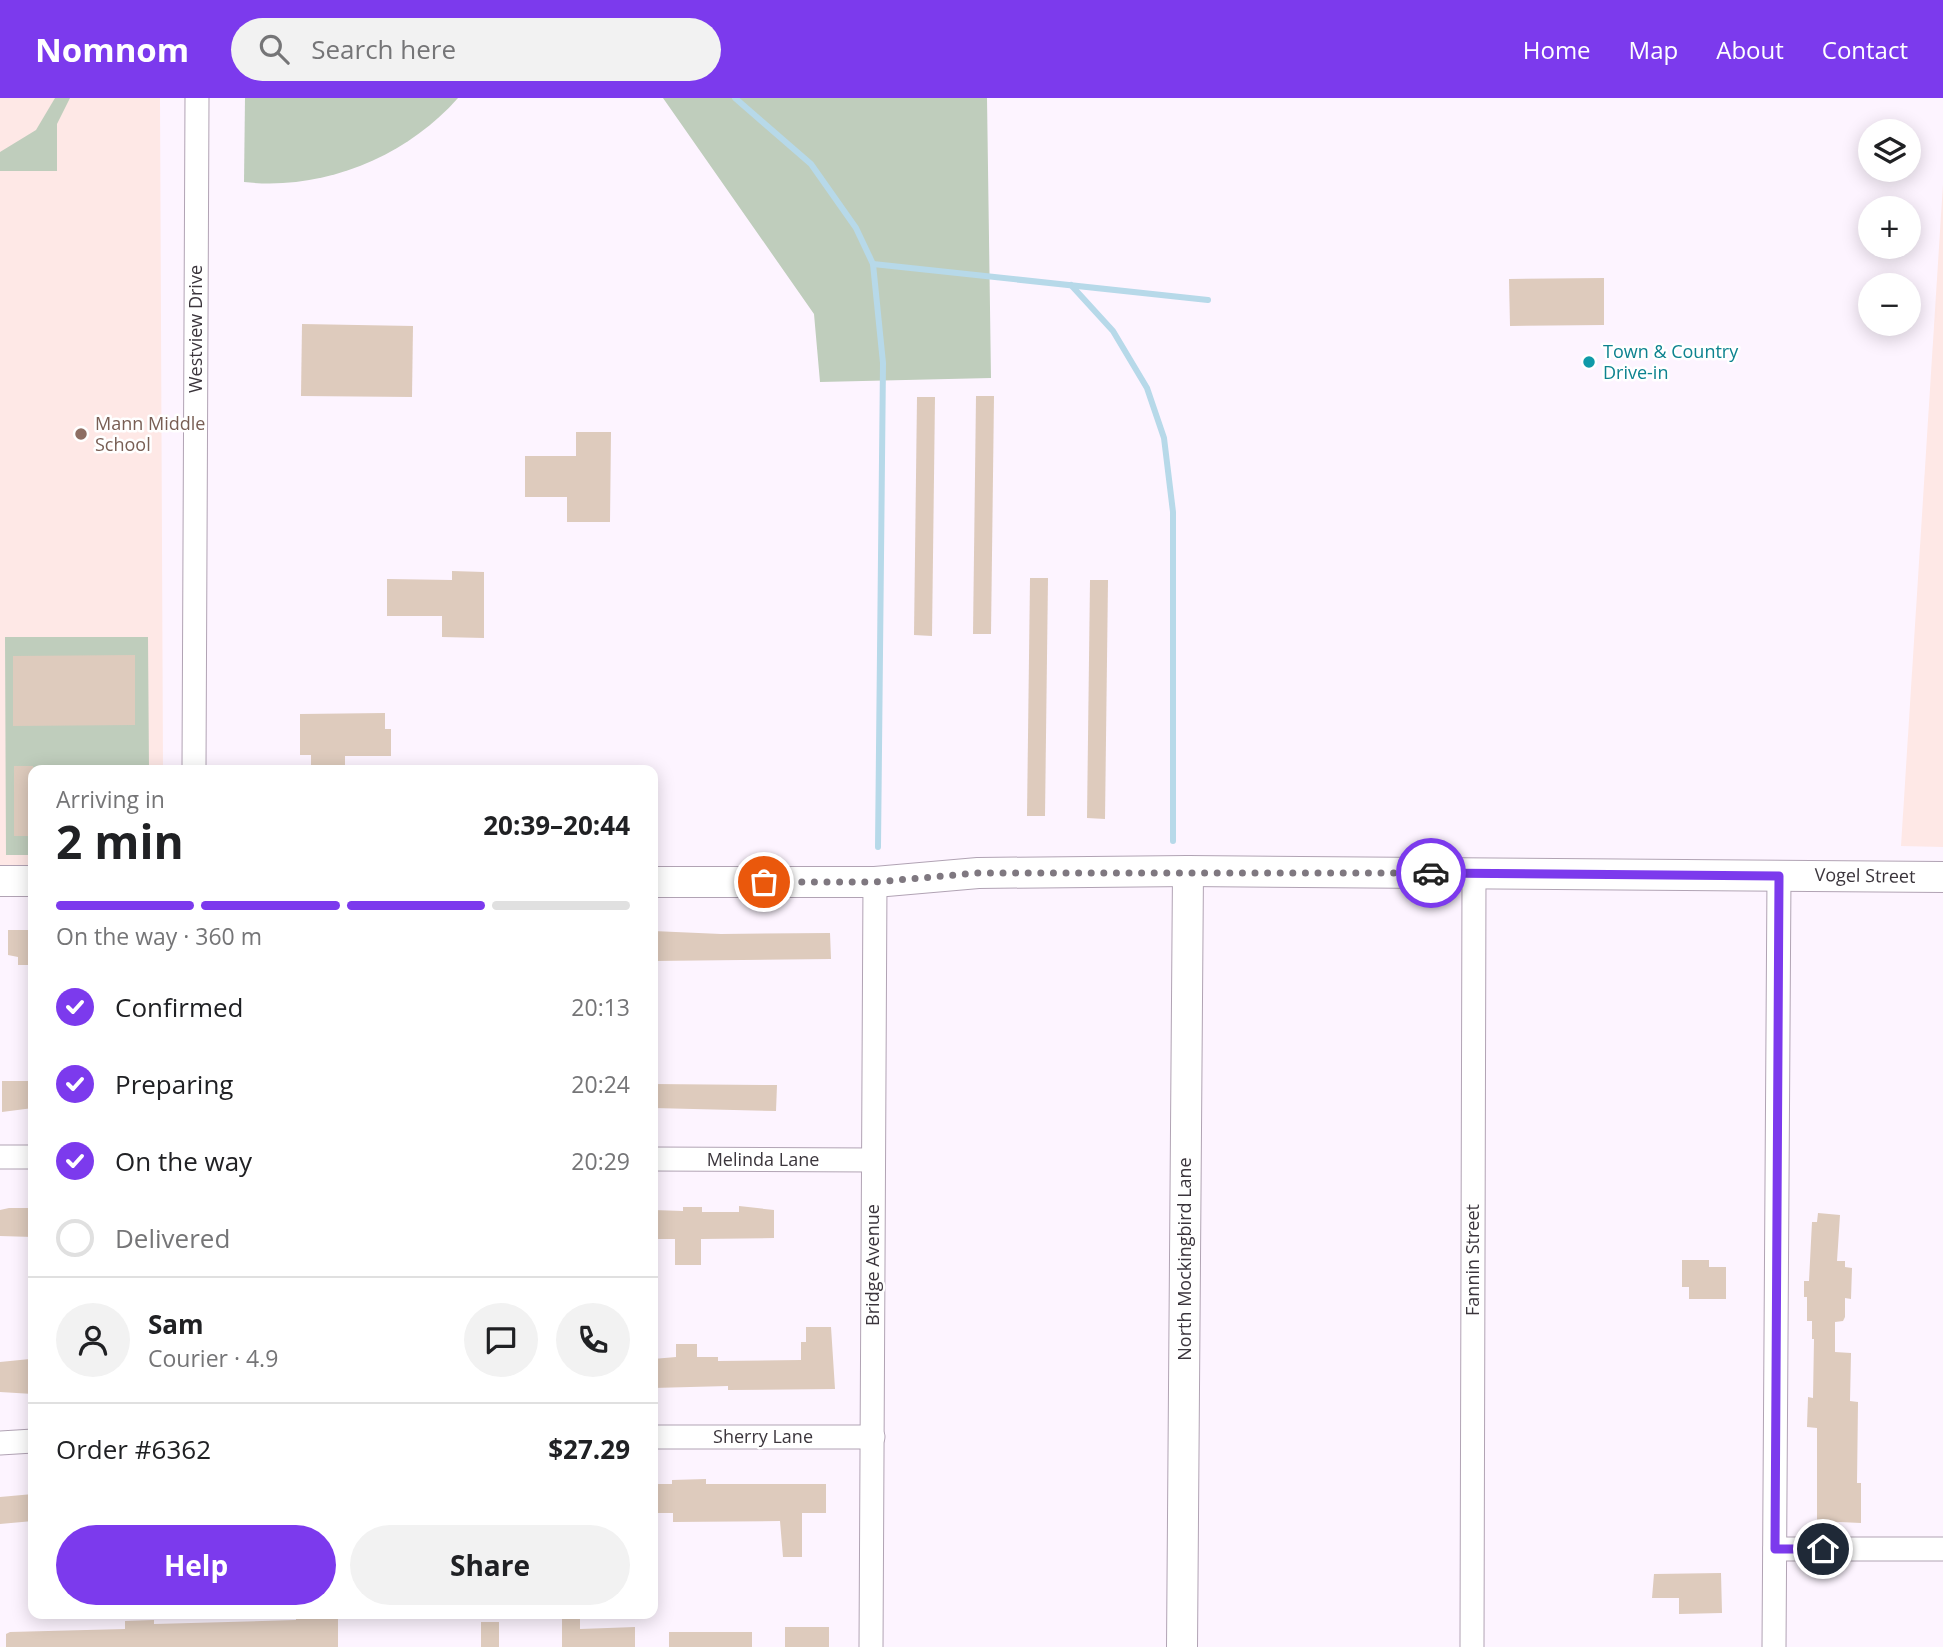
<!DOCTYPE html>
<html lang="en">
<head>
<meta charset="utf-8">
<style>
  body { margin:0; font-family:"Open Sans",sans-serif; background:#f2f2f2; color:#202124; height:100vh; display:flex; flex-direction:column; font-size:26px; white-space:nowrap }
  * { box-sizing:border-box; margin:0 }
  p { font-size:23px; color:#757577 }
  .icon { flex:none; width:38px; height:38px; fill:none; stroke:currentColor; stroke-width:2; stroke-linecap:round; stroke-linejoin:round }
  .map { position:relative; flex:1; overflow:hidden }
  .details { position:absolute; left:28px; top:667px; width:630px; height:854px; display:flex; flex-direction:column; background:#fff; border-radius:14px; box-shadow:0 4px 18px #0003 }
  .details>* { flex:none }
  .controls { position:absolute; left:1858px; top:21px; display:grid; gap:14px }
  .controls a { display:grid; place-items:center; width:63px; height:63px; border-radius:50%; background:#fff; box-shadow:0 4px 18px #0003; font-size:35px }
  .pin { position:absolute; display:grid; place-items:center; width:60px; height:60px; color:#fff; margin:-30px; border:4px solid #fff; border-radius:50%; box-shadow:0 2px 7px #0007 }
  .courier { position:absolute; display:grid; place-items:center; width:70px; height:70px; margin:-35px; border:5px solid #7c3aed; border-radius:50%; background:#fff; color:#222; box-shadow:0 2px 9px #0007 }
  .head em { font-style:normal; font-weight:700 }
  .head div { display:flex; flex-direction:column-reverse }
  .head { display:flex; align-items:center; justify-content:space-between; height:119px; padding:0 28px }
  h1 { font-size:46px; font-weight:700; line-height:52px }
  .bar { display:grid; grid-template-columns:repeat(4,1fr); gap:10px 7px; align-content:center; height:84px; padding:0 28px }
  .bar i { height:9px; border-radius:5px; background:#e0e0e0 }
  .bar .on { background:#7c3aed }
  .bar p { grid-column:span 4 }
  .line { display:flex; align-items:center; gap:18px; padding:0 28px; border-top:2px solid #e0e0e0 }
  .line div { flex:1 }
  .round { display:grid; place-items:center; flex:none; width:74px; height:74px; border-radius:37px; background:#f2f2f2 }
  ol { padding:0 28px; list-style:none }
  li { display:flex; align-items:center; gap:21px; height:77px }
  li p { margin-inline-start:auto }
  li .icon { padding:7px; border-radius:50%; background:#7c3aed; color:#fff; stroke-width:4 }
  li:last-child { color:#757577 }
  li i { width:38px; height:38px; border:4px solid #e0e0e0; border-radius:50% }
  .primary-button { display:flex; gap:14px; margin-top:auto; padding:14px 28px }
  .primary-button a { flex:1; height:80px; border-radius:42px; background:#7c3aed; color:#fff; font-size:28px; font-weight:700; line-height:80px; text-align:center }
  .primary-button a+a { background:#f2f2f2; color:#202124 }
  header { display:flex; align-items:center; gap:42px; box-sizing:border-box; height:98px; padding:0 35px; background:#7c3aed; color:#fff }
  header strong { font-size:33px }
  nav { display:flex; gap:38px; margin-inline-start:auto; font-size:24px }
  .search { width:490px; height:63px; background:#f2f2f2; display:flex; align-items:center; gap:18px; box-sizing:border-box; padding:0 24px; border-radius:38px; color:#757577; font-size:26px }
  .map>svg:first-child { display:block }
  .education { fill:#fee8e6 }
  .green { fill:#bfcdbc }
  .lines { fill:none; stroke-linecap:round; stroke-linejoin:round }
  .stream { stroke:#b7d9e9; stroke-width:6 }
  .building { fill:#decbbd }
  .minor-casing { stroke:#b1a3b4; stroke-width:25 }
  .tertiary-casing { stroke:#b1a3b4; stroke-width:32 }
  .minor { stroke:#fff; stroke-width:23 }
  .tertiary { stroke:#fff; stroke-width:30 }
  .done { stroke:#7f7880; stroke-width:7; stroke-dasharray:0 12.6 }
  .route { stroke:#7c3aed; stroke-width:9 }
  .culture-dot { fill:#0f9aa8; stroke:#fff; stroke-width:2.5 }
  .education-dot { fill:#8d6e63; stroke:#fff; stroke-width:2.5 }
  .labels { text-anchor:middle; stroke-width:5; stroke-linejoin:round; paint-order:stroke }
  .street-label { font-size:18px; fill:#3b353c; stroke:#fff }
  .culture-label { font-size:18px; fill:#0d838f; stroke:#fff; text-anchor:start }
  .education-label { font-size:18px; fill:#785e54; stroke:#fff; text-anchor:start }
</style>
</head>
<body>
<header>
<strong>Nomnom</strong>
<div class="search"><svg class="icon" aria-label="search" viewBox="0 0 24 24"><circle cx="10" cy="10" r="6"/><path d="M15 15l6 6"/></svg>Search here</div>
<nav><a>Home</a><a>Map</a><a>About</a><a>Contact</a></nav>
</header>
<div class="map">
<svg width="1943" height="1549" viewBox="0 0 1943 1549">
  <rect width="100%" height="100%" fill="#fdf4ff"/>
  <!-- education -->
  <g class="education">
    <path d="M0,0H160L163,672H33V772L0,771Z"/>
    <path d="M1943,86V749L1901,748Z"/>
  </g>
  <!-- green -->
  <g class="green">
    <path d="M55,0H70L57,26V73H0V54L36,32Z"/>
    <path d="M245,0H458C406,59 323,93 244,84Z"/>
    <path d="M663,0H987L991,280L820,284L814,216Z"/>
    <path d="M5,539H148L149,672H33V757H6Z"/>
  </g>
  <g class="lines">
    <!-- stream -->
    <g class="stream">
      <path d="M735,0L811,66L856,130L873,166L883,265L878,749"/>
      <path d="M873,166L1208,202"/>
      <path d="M1071,187L1113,233L1147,290L1164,340L1173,414V743"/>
    </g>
  </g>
  <!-- building -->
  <g class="building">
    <path d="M1604,180V227L1510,228L1509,181Z"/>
    <path d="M302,226L413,228L412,299L301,298Z"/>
    <path d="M976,298H994L991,536H973Z"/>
    <path d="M917,299H935L932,538L914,537Z"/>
    <path d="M576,334H611L610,424H567V399H525V358H576Z"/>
    <path d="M452,473L484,474V540L442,539V518H387V481L452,482Z"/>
    <path d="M1030,480H1048L1045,718H1027Z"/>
    <path d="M1090,482H1108L1105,721L1087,720Z"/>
    <path d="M135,557V627L13,628V558Z"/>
    <path d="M385,615V631H391V658H345V672H311V657H300V616Z"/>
    <rect x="14" y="668" width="19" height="70"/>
    <path d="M8,832H33V867H18V859L8,857Z"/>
    <path d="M653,833L721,836L830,835L831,861L653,863Z"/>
    <path d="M2,983H33V1010L2,1014Z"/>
    <path d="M653,986L777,987L776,1013L653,1010Z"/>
    <path d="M739,1108L774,1112V1140L701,1141V1167H675V1141H653V1112L683,1113V1109H702V1114H739Z"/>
    <path d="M9,1110H33V1139L0,1138V1112Z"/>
    <path d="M1818,1115L1840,1117L1837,1163H1845V1169L1852,1170L1851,1201L1845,1200V1219L1843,1223L1835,1224V1254L1851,1255L1850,1303L1858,1304L1857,1385H1861V1425L1817,1423V1330L1807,1329L1808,1299L1813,1300L1814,1241H1812V1223H1807V1199H1804V1183H1809L1812,1124H1817Z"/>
    <path d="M1682,1162H1709V1169H1726V1201H1689V1189H1682Z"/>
    <path d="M806,1229H831L835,1291L728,1292V1288L653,1290V1261L676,1259V1246H697V1259H718V1263L801,1262V1244H806Z"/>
    <path d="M30,1261L33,1264V1296L0,1294V1264Z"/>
    <path d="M706,1381V1386H826V1415H802V1459H783L780,1423L673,1424V1415H653V1386H672V1382Z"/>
    <path d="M33,1396V1423L0,1426V1399Z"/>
    <path d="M1721,1475L1722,1515L1679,1516V1500H1652L1654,1476Z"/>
    <path d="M296,1516H313V1520H338V1549H6V1536L10,1534L125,1531V1523L154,1522V1526L296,1522Z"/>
    <path d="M562,1516H580V1531L635,1529V1549H562Z"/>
    <rect x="481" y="1524" width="18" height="25"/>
    <rect x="785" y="1529" width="44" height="20"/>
    <rect x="669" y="1534" width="83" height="15"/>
  </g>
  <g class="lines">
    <defs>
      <g id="minor">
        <path d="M194,672L197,0"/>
        <path d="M0,1059H33"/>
        <path d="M653,1061L872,1062"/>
        <path d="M653,1339H873"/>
        <path d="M0,1345L33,1343"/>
        <path d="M1775,1451H1943"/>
        <path d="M871,1549L875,784"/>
        <path d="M1472,1549L1474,775"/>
        <path d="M1774,1549L1779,778"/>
      </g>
      <g id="tertiary">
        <path d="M0,783H33"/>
        <path d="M653,784H875L978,775L1188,773L1943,779"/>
        <path d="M1182,1549L1188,773"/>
      </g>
    </defs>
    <!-- minor casing -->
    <use href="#minor" class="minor-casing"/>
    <!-- tertiary casing -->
    <use href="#tertiary" class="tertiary-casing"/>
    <!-- minor -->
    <use href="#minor" class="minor"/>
    <!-- tertiary -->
    <use href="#tertiary" class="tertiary"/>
  </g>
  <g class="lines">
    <!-- done -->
    <path class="done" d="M764,784H875L978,775H1431"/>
    <!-- route -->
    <path class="route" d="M1431,775L1779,778L1775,1451H1823"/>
  </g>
  <!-- markers -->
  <circle class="culture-dot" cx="1589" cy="264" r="7"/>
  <circle class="education-dot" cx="81" cy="336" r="7"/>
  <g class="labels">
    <!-- street labels -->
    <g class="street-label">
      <text transform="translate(196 231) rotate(-90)" y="6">Westview Drive</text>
      <text transform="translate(1865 778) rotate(1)" y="6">Vogel Street</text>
      <text x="763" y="1068">Melinda Lane</text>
      <text transform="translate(1185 1161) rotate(-90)" y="6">North Mockingbird Lane</text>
      <text transform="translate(1473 1162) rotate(-90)" y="6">Fannin Street</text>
      <text transform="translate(873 1167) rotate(-90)" y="6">Bridge Avenue</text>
      <text x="763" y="1345">Sherry Lane</text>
    </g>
    <!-- culture labels -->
    <g class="culture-label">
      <text x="1603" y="260">Town &amp; Country<tspan x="1603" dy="21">Drive-in</tspan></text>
    </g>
    <!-- education labels -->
    <g class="education-label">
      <text x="95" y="332">Mann Middle<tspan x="95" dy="21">School</tspan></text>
    </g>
  </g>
</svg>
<div class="controls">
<a><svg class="icon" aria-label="layers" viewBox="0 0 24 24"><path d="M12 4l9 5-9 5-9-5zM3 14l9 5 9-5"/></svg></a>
<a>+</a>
<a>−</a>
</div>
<div class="pin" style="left:764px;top:784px;background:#ea580c"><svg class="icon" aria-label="bag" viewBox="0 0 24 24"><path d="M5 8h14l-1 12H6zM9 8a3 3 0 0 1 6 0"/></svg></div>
<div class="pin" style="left:1823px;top:1451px;background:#1f2937"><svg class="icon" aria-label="home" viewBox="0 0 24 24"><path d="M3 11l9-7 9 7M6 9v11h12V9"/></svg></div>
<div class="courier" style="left:1431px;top:775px"><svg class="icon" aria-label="car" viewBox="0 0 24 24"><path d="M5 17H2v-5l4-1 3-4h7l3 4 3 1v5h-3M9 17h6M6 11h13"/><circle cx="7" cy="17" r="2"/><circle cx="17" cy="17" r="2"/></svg></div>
<section class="details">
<div class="head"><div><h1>2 min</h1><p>Arriving in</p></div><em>20:39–20:44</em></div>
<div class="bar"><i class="on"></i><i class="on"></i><i class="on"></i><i></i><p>On the way · 360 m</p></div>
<ol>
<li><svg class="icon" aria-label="check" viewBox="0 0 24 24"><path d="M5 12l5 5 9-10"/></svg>Confirmed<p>20:13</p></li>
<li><svg class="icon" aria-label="check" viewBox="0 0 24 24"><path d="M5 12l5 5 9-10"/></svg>Preparing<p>20:24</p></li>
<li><svg class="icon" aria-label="check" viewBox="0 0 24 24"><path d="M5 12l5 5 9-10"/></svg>On the way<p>20:29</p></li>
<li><i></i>Delivered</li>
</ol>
<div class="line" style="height:126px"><a class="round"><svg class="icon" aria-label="person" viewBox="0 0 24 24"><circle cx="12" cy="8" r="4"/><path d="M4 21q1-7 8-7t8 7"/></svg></a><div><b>Sam</b><p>Courier · 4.9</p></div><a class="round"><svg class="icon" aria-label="chat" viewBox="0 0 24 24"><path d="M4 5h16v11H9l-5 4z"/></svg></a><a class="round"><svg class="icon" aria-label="phone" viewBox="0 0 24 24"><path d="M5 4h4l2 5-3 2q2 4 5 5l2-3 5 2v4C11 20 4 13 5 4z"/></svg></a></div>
<div class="line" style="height:91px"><div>Order #6362</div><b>$27.29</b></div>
<div class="primary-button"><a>Help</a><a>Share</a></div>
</section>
</div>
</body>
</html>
